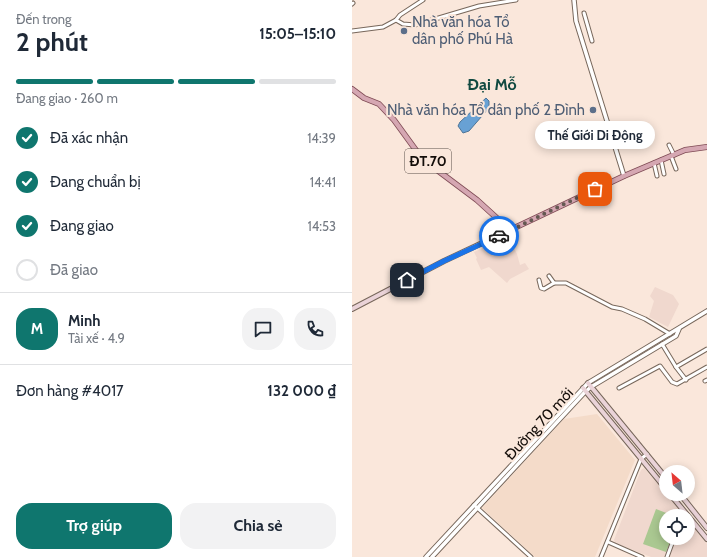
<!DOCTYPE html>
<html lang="vi">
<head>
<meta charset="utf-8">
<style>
  body { margin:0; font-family:Cabin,sans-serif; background:#f2f2f3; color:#1f2937; height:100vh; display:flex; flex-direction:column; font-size:15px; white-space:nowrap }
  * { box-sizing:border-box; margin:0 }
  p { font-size:13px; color:#747a83 }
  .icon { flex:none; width:22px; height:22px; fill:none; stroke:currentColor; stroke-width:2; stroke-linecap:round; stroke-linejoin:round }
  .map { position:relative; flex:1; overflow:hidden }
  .details { display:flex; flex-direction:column; background:#fff; width:352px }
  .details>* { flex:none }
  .needle { width:26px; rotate:332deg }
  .buttons { position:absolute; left:307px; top:465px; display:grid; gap:8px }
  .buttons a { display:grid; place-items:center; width:36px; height:36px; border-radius:50%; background:#fff; box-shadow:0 2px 10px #0003; font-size:20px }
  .pin { position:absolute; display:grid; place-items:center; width:34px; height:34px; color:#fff; margin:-17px; border-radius:8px; box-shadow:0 2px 6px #0006 }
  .courier { position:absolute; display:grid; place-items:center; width:40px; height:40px; margin:-20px; border:3px solid #1a73e8; border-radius:50%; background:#fff; color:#222; box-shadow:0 1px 5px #0007 }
  .bubble { position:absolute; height:28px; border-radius:14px; background:#fff; box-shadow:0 2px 10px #0003; font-size:13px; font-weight:800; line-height:28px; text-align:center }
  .headline em { font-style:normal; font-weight:800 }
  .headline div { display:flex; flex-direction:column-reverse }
  .headline { display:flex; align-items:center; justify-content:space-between; height:68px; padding:0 16px }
  h1 { font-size:26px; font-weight:800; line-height:30px }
  .bar { display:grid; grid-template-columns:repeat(4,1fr); gap:6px 4px; align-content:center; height:48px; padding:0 16px }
  .bar i { height:5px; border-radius:3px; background:#e0e1e3 }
  .bar .selected { background:#0f766e }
  .bar p { grid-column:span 4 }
  .line { display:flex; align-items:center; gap:10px; padding:0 16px; border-top:1px solid #e0e1e3 }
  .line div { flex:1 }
  .round { display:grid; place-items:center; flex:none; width:42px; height:42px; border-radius:16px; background:#f2f2f3 }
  ol { padding:0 16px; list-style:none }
  li { display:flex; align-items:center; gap:12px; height:44px }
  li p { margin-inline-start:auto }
  li .icon { padding:4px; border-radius:50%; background:#0f766e; color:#fff; stroke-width:4 }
  li:last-child { color:#747a83 }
  li i { width:22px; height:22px; border:2px solid #e0e1e3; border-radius:50% }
  .button { display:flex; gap:8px; margin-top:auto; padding:8px 16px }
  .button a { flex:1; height:46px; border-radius:16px; background:#0f766e; color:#fff; font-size:16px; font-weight:800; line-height:46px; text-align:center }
  .button a+a { background:#f2f2f3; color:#1f2937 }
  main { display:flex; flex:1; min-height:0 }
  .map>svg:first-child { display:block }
  .built { fill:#f4dbc9 }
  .education { fill:#f0d8ce }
  .green { fill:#aac891 }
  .water { fill:#68a1d4; stroke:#4e7597 }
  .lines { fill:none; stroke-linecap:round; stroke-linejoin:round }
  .minor-casing { stroke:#77675b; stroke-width:5 }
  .tertiary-casing { stroke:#77675b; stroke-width:5.5 }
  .secondary-casing { stroke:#77675b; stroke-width:6 }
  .primary-casing { stroke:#7f4b55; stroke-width:6 }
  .minor { stroke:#fff; stroke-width:3 }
  .tertiary { stroke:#fff; stroke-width:3.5 }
  .secondary { stroke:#ead3d8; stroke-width:4 }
  .primary { stroke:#d5a7b2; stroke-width:4.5 }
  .done { stroke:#645952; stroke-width:4; stroke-dasharray:0 7.2 }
  .route { stroke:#1a73e8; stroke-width:5 }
  .service-dot { fill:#5c6f8a; stroke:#fae7db; stroke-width:1.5 }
  .labels { text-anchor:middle; stroke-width:4; stroke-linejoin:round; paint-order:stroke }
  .shield { fill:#fae7db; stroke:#584e48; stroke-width:1 }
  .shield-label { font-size:14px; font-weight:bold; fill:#130d09 }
  .service-label { font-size:15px; fill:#4e5e75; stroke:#fae7db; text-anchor:start }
  .street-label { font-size:15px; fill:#130d09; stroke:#fae7db }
  .neighbourhood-label { font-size:16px; font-weight:bold; fill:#114a41; stroke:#fae7db }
</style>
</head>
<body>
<main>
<section class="details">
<div class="headline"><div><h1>2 phút</h1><p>Đến trong</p></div><em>15:05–15:10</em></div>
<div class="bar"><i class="selected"></i><i class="selected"></i><i class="selected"></i><i></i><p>Đang giao · 260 m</p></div>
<ol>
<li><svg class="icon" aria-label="check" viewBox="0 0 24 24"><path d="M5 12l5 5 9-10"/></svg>Đã xác nhận<p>14:39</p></li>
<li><svg class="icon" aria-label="check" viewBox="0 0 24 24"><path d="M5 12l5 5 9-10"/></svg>Đang chuẩn bị<p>14:41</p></li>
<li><svg class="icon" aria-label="check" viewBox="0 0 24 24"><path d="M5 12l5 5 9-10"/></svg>Đang giao<p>14:53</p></li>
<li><i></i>Đã giao</li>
</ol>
<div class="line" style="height:72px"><b class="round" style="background:#0f766e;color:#fff">M</b><div><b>Minh</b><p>Tài xế · 4.9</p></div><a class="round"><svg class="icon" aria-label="chat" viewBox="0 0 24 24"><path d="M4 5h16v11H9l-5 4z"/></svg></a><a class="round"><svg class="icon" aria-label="phone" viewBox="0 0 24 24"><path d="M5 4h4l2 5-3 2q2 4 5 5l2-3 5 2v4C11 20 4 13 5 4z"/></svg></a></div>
<div class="line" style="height:52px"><div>Đơn hàng #4017</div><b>132 000 ₫</b></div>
<div class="button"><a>Trợ giúp</a><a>Chia sẻ</a></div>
</section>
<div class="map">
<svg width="355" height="557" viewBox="0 0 355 557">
  <rect width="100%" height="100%" fill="#fae7db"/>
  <!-- built -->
  <path class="built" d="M245,414L283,460L243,557H183L130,508L212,419Z"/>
  <!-- education -->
  <g class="education">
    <path d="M156,236L165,254L168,265L173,263L177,269L158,279L155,283L137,267L129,270L124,259L125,258L122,252Z"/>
    <path d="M303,287L321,295L327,304L316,327L297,317L302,301L298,296Z"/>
    <path d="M292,468L333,516H314V538H336V520L355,544V557H299L263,543L262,540L289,470Z"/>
  </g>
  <!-- green -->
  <path class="green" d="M304,509L322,516H314V538H320L314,552L291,544Z"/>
  <!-- water -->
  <path class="water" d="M134,98L137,101V108L117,131L111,133L106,126L108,122Z"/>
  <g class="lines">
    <defs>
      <g id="minor">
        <path d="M0,4L1,3"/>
        <path d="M232,13L240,41"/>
        <path d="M44,20L51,24L63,25L127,6L164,0"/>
        <path d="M0,31L31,27L44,20L48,15L71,0"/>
        <path d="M317,145L322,155"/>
        <path d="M319,156L324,169"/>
        <path d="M309,160L312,174"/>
        <path d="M302,163L305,176"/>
        <path d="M197,276L202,283H214L260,307L270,309L293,319L318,334"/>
        <path d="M187,280L189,288L192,289L202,283"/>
        <path d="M310,344L324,367"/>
        <path d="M334,380L324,367L355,349"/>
        <path d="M353,381L355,380"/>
        <path d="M267,388L308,366L320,382L325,384L355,367"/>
        <path d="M122,505L179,557"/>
        <path d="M256,542L290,557"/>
        <path d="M249,557L289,459L295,454"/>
        <path d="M315,557L322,538"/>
      </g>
      <g id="tertiary">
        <path d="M222,0L224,21L272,176"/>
        <path d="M74,557L236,383L355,311"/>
        <path d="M80,557L233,392L239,387L324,336L327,329"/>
      </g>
      <g id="secondary">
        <path d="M0,309L92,261L158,230"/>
        <path d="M236,383L314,478"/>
        <path d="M231,388L314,489"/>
        <path d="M318,494L355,539"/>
        <path d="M328,494L355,528"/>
      </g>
      <path id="primary" d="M0,89L12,98L27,104L42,120L66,153L85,170L125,200L158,230L272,176L333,150L355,147"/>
    </defs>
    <!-- minor casing -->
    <use href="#minor" class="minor-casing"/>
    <!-- tertiary casing -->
    <use href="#tertiary" class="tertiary-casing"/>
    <!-- secondary casing -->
    <use href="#secondary" class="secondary-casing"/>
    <!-- primary casing -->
    <use href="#primary" class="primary-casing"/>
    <!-- minor -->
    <use href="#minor" class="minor"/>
    <!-- tertiary -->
    <use href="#tertiary" class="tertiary"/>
    <!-- secondary -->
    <use href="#secondary" class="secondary"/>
    <!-- primary -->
    <use href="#primary" class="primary"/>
  </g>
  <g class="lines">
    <!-- done -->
    <path class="done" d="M147,236L243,189"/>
    <!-- route -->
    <path class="route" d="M55,280L92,261L147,236"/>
  </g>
  <!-- markers -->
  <g class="service-dot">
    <circle cx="52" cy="31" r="4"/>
    <circle cx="241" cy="110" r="4"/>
  </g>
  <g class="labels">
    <!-- shield labels -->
    <rect class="shield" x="53" y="149" width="46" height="24" rx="3"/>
    <g class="shield-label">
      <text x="76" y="166">ĐT.70</text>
    </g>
    <!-- service labels -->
    <g class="service-label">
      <text x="60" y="27">Nhà văn hóa Tổ<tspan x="60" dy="17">dân phố Phú Hà</tspan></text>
      <text x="233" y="115" text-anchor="end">Nhà văn hóa Tổ dân phố 2 Đình</text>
    </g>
    <!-- street labels -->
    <g class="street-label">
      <text transform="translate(187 424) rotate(-47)" y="5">Đường 70 mới</text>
    </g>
    <!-- neighbourhood labels -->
    <g class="neighbourhood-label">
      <text x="140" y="90">Đại Mỗ</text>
    </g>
  </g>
</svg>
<div class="buttons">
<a><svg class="needle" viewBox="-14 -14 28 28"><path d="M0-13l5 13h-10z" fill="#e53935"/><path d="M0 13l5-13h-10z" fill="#747a83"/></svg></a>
<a><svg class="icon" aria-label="locate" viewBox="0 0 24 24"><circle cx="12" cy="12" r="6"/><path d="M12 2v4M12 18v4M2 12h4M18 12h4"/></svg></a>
</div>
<div class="pin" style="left:243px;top:189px;background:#ea580c"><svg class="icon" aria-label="bag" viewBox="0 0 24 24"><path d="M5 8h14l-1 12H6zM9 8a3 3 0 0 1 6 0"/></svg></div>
<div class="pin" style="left:55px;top:280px;background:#1f2937"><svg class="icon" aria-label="home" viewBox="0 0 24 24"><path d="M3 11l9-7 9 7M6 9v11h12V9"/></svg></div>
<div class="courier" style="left:147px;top:236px"><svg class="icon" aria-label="car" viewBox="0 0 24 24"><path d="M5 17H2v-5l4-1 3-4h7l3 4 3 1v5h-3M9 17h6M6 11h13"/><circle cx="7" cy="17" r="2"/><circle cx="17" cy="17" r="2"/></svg></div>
<div class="bubble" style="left:183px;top:121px;width:120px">Thế Giới Di Động</div>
</div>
</main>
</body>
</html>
